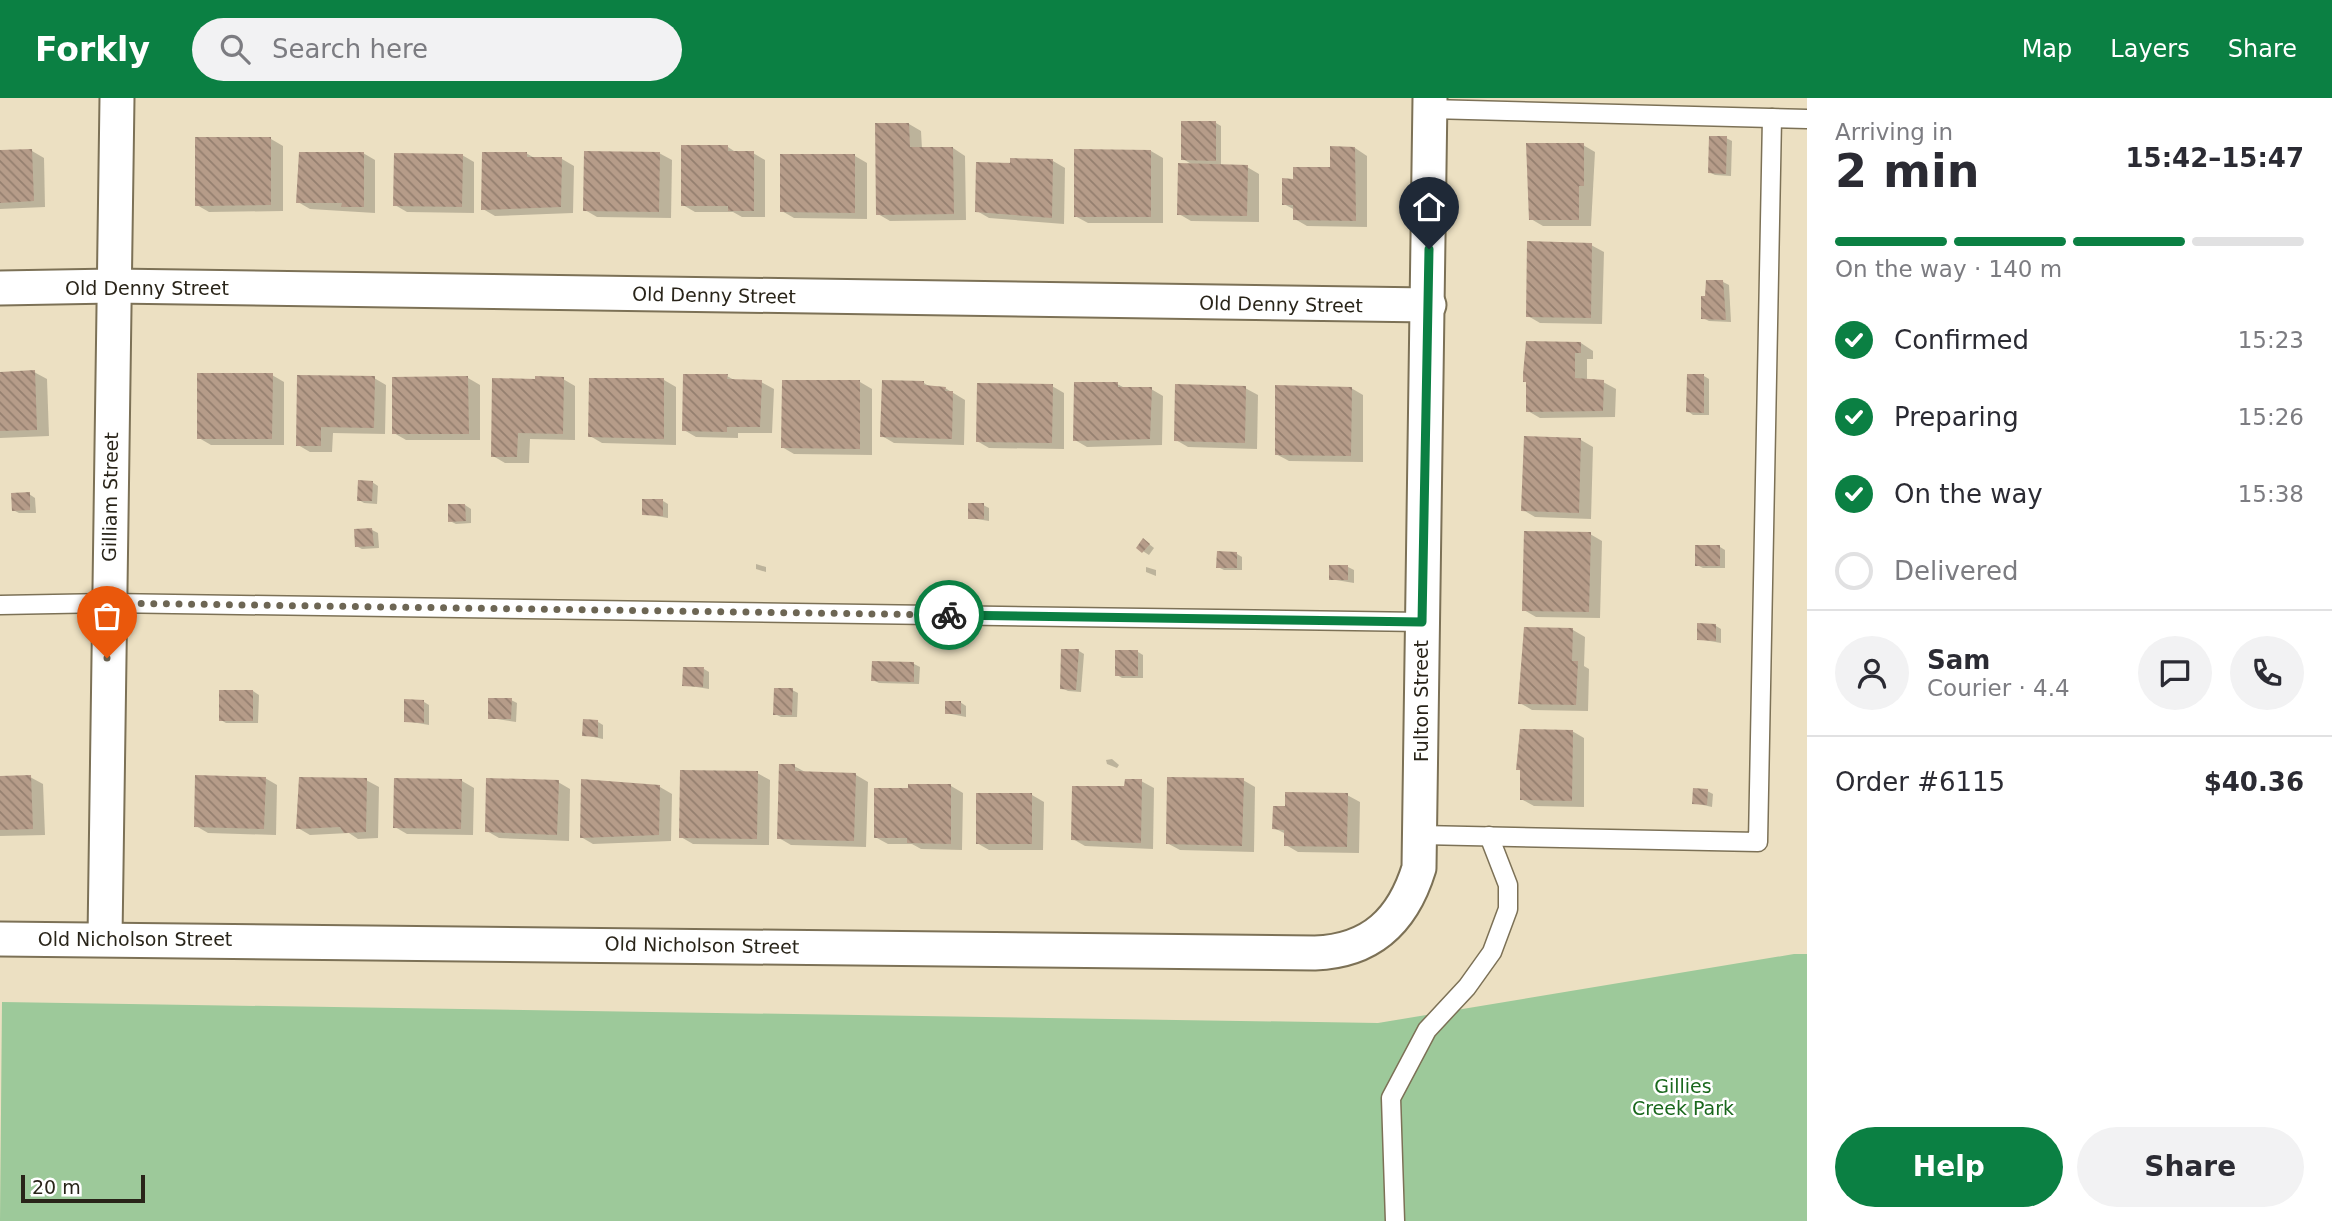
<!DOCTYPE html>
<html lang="en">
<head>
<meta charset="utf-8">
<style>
  body { margin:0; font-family:"DejaVu Sans",sans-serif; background:#f2f2f3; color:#2b2b33; height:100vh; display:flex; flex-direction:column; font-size:26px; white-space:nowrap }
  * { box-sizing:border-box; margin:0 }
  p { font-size:23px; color:#7c7c81 }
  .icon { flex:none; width:38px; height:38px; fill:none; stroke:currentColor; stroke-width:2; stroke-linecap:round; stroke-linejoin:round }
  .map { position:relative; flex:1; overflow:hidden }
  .sheet { display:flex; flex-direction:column; background:#fff; width:525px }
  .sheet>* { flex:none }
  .scale { position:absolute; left:21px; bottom:18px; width:124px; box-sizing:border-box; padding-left:7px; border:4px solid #292419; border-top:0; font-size:19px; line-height:24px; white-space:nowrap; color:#292419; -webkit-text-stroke:5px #fff; paint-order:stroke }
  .pin { position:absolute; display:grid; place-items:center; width:60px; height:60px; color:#fff; margin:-72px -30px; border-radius:50% 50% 50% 0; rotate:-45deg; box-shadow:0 0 7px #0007 }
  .pin .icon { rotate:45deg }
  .courier { position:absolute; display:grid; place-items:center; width:70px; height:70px; margin:-35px; border:5px solid #0b8043; border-radius:50%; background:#fff; color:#222; box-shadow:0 2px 9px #0007 }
  .headline em { font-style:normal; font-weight:600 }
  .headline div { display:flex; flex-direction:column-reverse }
  .headline { display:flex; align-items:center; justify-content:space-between; height:119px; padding:0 28px }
  h1 { font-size:46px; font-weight:600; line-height:52px }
  .bar { display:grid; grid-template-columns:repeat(4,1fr); gap:10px 7px; align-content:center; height:84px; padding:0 28px }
  .bar i { height:9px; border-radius:5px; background:#e1e1e2 }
  .bar .selected { background:#0b8043 }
  .bar p { grid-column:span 4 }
  .line { display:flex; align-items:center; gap:18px; padding:0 28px; border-top:2px solid #e1e1e2 }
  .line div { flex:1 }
  .round { display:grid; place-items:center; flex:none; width:74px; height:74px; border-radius:37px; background:#f2f2f3 }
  ol { padding:0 28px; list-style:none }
  li { display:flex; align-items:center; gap:21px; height:77px }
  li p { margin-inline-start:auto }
  li .icon { padding:7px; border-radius:50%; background:#0b8043; color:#fff; stroke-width:4 }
  li:last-child { color:#7c7c81 }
  li i { width:38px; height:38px; border:4px solid #e1e1e2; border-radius:50% }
  .cta { display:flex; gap:14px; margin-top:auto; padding:14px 28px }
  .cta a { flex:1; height:80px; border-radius:42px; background:#0b8043; color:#fff; font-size:28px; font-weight:600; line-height:80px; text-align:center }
  .cta a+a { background:#f2f2f3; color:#2b2b33 }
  header { display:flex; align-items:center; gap:42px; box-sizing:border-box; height:98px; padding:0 35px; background:#0b8043; color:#fff }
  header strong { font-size:33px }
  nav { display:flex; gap:38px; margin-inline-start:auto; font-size:24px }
  .search { width:490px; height:63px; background:#f2f2f3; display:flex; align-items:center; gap:18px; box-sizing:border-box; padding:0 24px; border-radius:38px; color:#7c7c81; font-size:26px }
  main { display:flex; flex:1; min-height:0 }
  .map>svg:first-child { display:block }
  .park { fill:#9dc99a }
  .shadow { fill:#0003 }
  .building { fill:url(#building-back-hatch) }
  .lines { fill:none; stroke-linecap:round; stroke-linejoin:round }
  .service-casing { stroke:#7c7156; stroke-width:21 }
  .minor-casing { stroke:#7c7156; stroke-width:37 }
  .service { stroke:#fff; stroke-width:18 }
  .minor { stroke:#fff; stroke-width:33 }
  .done { stroke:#6d6654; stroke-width:7; stroke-dasharray:0 12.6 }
  .route { stroke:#0b8043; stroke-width:9 }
  .labels { text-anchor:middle; stroke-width:5; stroke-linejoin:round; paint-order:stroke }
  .street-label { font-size:19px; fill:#292419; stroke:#fff }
  .park-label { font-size:19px; fill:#1a681d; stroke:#fff }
</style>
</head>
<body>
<header>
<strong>Forkly</strong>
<div class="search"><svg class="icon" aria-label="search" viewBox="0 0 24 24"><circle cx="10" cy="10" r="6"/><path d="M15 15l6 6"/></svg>Search here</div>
<nav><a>Map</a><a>Layers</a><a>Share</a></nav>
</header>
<main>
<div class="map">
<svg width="1807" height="1123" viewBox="0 0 1807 1123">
  <defs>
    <pattern id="building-back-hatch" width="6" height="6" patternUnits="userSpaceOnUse" patternTransform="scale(1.75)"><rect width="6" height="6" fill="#b69c89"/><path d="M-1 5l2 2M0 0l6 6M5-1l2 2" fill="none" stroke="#947f6f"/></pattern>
  </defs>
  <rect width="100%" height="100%" fill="#ece0c2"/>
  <!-- park -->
  <path class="park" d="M1794,856H1807V1123H0L2,904L1378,925Z"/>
  <!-- shadow -->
  <g class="shadow">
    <path d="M1216,25L1221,28V68L1247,69L1259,76V124L1191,123L1179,116L1193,67L1183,61Z"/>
    <path d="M909,26L921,33L922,51L953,50L965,58L966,122L890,123L878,116Z"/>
    <path d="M1726,40L1732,43L1731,78L1715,77L1709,74Z"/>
    <path d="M271,41L283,48V113L209,114L197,107Z"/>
    <path d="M1583,47L1595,54L1591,128H1543L1531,121Z"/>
    <path d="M728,49L737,55H753L765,62V119H742L733,114H695L683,107Z"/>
    <path d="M1355,50L1367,58V129L1307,128L1295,121V112L1284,106L1295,82L1331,71Z"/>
    <path d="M0,53H32L44,60L45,109L0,111Z"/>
    <path d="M1151,53L1163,60V125H1088L1075,118Z"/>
    <path d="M363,55L375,62V115L310,111L298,104Z"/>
    <path d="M526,55L536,61H562L574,68L573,115L495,118L483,111Z"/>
    <path d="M659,55L672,62L671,120L597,119L585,112Z"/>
    <path d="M462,57L474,64V115L407,114L395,107Z"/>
    <path d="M855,58L867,65V121L794,120L782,113Z"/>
    <path d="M1053,63L1065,70L1064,126L989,120L977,113V66Z"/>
    <path d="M1591,147L1604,154L1602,226L1540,225L1528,218Z"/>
    <path d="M1723,184L1729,187L1731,224L1709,223L1703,220Z"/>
    <path d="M1581,245L1593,253V261H1587V283L1603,284L1616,291L1615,319L1540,320L1528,313V285Z"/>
    <path d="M34,274L47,281L49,338L0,340V275Z"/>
    <path d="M272,277L284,284V347H211L199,340Z"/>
    <path d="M727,278L736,283L761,284L774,291L772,335H738V340L696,339L684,332Z"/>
    <path d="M1704,278L1709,281V317H1693L1688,313Z"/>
    <path d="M374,280L386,287L385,336L333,335L332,354H310L298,347Z"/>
    <path d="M468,280L480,287V342H406L394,335Z"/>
    <path d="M563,281L575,288V342L530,341L529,365H505L493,358Z"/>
    <path d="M664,282L676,289V347L602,345L590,338Z"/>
    <path d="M860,284L872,291V357L794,356L782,349Z"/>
    <path d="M924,285L932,290H945L965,302L964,347L894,345L882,338Z"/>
    <path d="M1117,286L1127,291H1151L1163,298L1162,347L1087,349L1075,342Z"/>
    <path d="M1052,288L1064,295V351L989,350L977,343Z"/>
    <path d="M1245,290L1258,297L1257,351L1188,349L1176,342Z"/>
    <path d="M1351,290L1363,297V364L1289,363L1276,356Z"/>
    <path d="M1581,342L1593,349L1591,421L1535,419L1523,412Z"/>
    <path d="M372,384L378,388L377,406L364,405L359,402Z"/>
    <path d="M29,396L35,400L36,415H19L13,412Z"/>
    <path d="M663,403L668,406V420L644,416Z"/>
    <path d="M465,407L471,411V425L456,426L450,423Z"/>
    <path d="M983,407L989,410V423L970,420Z"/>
    <path d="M372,432L378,435L379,450L362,451L356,448Z"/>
    <path d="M1590,436L1602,443L1600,520L1536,519L1524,512Z"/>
    <path d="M1149,446L1154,450L1149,457L1138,450Z"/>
    <path d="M1720,449L1725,452V470H1703L1697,467Z"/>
    <path d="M1237,456L1242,459V472H1224L1218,469Z"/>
    <path d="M756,466L766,469V474L756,471Z"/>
    <path d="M1146,469L1156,472V478L1146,474Z"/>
    <path d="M1348,469L1354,472V485L1330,481Z"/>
    <path d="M1716,528L1721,531V545L1698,541Z"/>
    <path d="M1573,532L1585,539L1584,568L1589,571L1588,613L1532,612L1520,605Z"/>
    <path d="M1079,553L1084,556L1081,594L1068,593L1062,590Z"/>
    <path d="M1138,554L1143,557V580H1122L1117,577Z"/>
    <path d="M914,566L920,569L919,586L879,585L873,582Z"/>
    <path d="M704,571L709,574V591L684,587Z"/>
    <path d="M792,592L798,595L797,619H781L775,616Z"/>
    <path d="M253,593L259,597L258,625H226L221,622Z"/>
    <path d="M511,602L517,605L516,624L490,620Z"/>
    <path d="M424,604L429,607V627L406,623Z"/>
    <path d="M960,604L966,608V619L946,615Z"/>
    <path d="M598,624L603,627V641L584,637Z"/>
    <path d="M1572,633L1584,640V709L1534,708L1521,701V673L1518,671Z"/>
    <path d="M1112,661L1119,667L1117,670L1107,666L1106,662Z"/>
    <path d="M794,668L807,675L856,677L868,684L866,749L791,747L779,740Z"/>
    <path d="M757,675L770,682L769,747L693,746L681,739Z"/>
    <path d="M30,679L43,686L45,737L0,738V680Z"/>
    <path d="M265,680L277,687L276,737L208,735L196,728Z"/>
    <path d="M366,682L379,689L378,740L358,741L349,735L310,737L298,730Z"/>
    <path d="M1243,682L1255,689L1254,754L1180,752L1167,745Z"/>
    <path d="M462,683L474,690L473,737L407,736L395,729Z"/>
    <path d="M1141,683L1154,690L1153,751L1085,748L1073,741L1126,690Z"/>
    <path d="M558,684L570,691L569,743L499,740L487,733Z"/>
    <path d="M951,688L963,695L962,752L921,751L912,746H888L875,739Z"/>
    <path d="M660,689L672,696L671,743L593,746L581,739Z"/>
    <path d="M1707,693L1713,696L1712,709L1694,705Z"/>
    <path d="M1032,697L1044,704L1043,752H989L977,745Z"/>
    <path d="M1347,697L1360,704L1359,755L1298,754L1286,747V736L1274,730L1286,710Z"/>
  </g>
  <!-- building -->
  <g class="building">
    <path d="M1181,23H1216V63L1181,62Z"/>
    <path d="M875,25H909L910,49H953L954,116L876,117Z"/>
    <path d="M1709,38H1727L1726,76L1708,75Z"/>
    <path d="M195,39H271V107L195,108Z"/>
    <path d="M1526,45H1584V88H1579V122H1529Z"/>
    <path d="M681,47H728V53H754V113H728V108H681Z"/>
    <path d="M1330,48L1355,49L1356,123L1293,122V107H1282V80L1293,81V69H1330Z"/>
    <path d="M32,51L34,103L0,105V52Z"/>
    <path d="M1074,51L1151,52V119H1074Z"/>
    <path d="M584,53L660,54L659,114L583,113Z"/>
    <path d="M299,54H364V109H341L342,105H296Z"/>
    <path d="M482,54H527V59H562L561,109L481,112Z"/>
    <path d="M394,55L463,56L462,109L393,108Z"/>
    <path d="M780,56H855V115L780,114Z"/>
    <path d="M1010,60L1053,61L1052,120L975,114L976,64L1010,65Z"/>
    <path d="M1178,65L1248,67L1247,118L1177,117Z"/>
    <path d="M1527,143L1592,145L1591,220L1526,219Z"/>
    <path d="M1706,182H1723L1726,222L1701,221V198H1705Z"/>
    <path d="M1526,243L1581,244V255H1575V280L1604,282L1603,313L1526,314V284H1523V276Z"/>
    <path d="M35,272L37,332L0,333V274Z"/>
    <path d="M197,275H273L272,341H197Z"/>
    <path d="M683,276H728L727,281L762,282L760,329H727V334L682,333Z"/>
    <path d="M1687,276H1704V315L1686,314Z"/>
    <path d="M297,277L375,278L374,330L321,329V348H296Z"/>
    <path d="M468,278L469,336H392V279Z"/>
    <path d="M535,278L564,279L563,336L518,335L517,359H491L492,280L535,281Z"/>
    <path d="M589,280H664V341L588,339Z"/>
    <path d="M782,282H860V351L781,350Z"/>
    <path d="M882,282L924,283V287L946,289L945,293H953L952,341L880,339Z"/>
    <path d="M1074,284H1118V289H1152L1150,341L1073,343Z"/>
    <path d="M977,285L1053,286L1052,345L976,344Z"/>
    <path d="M1175,286L1246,288L1245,345L1174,343Z"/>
    <path d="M1275,287L1352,289L1351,358L1275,357Z"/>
    <path d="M1524,338L1581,340L1579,415L1521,413Z"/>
    <path d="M358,382L373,383L372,403H357Z"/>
    <path d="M30,394V412L12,413L11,395Z"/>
    <path d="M642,401H663V418L642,417Z"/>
    <rect x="968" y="405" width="16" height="16"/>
    <path d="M448,406H465L466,423L448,424Z"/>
    <path d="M372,430L374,448L355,449L354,431Z"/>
    <path d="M1524,433L1591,434L1589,514L1522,513Z"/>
    <path d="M1143,440L1150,446L1142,455L1136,450Z"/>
    <rect x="1695" y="447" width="25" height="21"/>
    <path d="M1217,453L1237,454V470H1216Z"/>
    <rect x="1329" y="467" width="19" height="15"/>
    <path d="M1697,525L1716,526V543L1697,542Z"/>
    <path d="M1524,529L1573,530L1572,563H1578L1576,607L1518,606Z"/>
    <path d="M1061,551H1079L1076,592L1060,591Z"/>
    <rect x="1115" y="552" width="23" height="26"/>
    <path d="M872,563L914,564V584L871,583Z"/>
    <path d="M683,569H704L703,589L682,588Z"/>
    <path d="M774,590H793L792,617H773Z"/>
    <rect x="219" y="592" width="34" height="31"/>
    <path d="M488,600H512L511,621H488Z"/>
    <path d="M404,601L424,602V625L404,624Z"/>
    <rect x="945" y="603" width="16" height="13"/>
    <path d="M583,621L598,622V639L582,638Z"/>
    <path d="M1520,631L1573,632L1572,703L1520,702V672H1516Z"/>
    <path d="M779,666H795V673L856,675L854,743L777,741Z"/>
    <path d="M680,672L758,673L757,741L679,740Z"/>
    <path d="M31,677L33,731L0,732V678Z"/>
    <path d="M195,677L266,679L264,731L194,729Z"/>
    <path d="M299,679L367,680L366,734L344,735L340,729L296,731Z"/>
    <path d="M1167,679L1244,680L1242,748L1166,746Z"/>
    <path d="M394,680L462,681L461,731L393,730Z"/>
    <path d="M486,680L559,682L557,737L485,734Z"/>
    <path d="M581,681L660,687L659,737L580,740Z"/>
    <path d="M1125,681H1142L1141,745L1071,742L1072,688H1124Z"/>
    <path d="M908,686H951V746L907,745V740H874V690H908Z"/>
    <path d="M1693,690L1708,691L1707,707L1692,706Z"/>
    <path d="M1285,694L1348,695L1347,749L1284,748V732L1272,731L1273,708H1285Z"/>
    <rect x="976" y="695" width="56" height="51"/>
  </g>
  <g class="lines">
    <defs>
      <g id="service">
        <path d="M1430,11L1807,21"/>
        <path d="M0,507L108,505L1422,524"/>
        <path d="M1421,737L1758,744L1772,20"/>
        <path d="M1395,1123L1391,1000L1427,932L1467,889L1492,854L1508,811V787L1489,738"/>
      </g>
      <g id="minor">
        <path d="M0,190L113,188L1429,207"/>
        <path d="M105,840L117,0"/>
        <path d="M0,841L1315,855C1372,853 1403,822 1419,770L1430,0"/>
      </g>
    </defs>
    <!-- service casing -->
    <use href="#service" class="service-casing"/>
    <!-- minor casing -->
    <use href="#minor" class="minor-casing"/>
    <!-- service -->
    <use href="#service" class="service"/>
    <!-- minor -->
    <use href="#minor" class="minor"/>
  </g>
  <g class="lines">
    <!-- done -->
    <path class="done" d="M107,560L108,505L949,517"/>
    <!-- route -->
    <path class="route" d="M949,517L1422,524L1429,151"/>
  </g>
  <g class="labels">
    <!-- street labels -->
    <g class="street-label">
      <text x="147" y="197">Old Denny Street</text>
      <text transform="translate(714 197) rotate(1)" y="7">Old Denny Street</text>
      <text transform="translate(1281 206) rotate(1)" y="7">Old Denny Street</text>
      <text transform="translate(110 399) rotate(-89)" y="7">Gilliam Street</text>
      <text transform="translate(1421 603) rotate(-90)" y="7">Fulton Street</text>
      <text x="135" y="848">Old Nicholson Street</text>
      <text transform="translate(702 847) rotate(1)" y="7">Old Nicholson Street</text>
    </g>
    <!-- park labels -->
    <g class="park-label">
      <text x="1683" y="995">Gillies<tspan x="1683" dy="22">Creek Park</tspan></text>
    </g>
  </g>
</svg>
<div class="scale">20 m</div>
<div class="pin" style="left:107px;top:560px;background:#ea580c"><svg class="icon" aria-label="bag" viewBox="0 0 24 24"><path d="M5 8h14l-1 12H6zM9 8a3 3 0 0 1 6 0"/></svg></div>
<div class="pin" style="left:1429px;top:151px;background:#1f2937"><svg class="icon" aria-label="home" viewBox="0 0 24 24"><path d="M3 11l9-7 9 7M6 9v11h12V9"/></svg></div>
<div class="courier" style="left:949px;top:517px"><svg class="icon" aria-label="bike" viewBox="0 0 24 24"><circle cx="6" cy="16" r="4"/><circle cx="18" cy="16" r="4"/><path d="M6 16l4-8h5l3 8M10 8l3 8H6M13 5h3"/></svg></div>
</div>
<section class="sheet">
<div class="headline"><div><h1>2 min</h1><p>Arriving in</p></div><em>15:42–15:47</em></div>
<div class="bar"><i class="selected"></i><i class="selected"></i><i class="selected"></i><i></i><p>On the way · 140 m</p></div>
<ol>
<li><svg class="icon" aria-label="check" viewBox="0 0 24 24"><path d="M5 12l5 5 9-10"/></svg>Confirmed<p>15:23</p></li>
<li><svg class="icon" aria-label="check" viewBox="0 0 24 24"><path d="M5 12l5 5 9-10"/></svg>Preparing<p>15:26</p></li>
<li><svg class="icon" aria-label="check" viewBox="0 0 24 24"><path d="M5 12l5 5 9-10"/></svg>On the way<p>15:38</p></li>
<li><i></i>Delivered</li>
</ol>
<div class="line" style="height:126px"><a class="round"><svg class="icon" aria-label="person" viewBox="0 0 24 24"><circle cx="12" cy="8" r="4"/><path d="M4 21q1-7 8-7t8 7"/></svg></a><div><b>Sam</b><p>Courier · 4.4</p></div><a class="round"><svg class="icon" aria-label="chat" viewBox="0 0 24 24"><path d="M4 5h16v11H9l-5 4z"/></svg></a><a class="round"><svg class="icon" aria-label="phone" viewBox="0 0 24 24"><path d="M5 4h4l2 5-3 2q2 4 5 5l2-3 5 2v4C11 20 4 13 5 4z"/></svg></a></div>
<div class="line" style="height:91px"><div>Order #6115</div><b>$40.36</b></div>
<div class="cta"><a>Help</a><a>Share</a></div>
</section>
</main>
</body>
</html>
